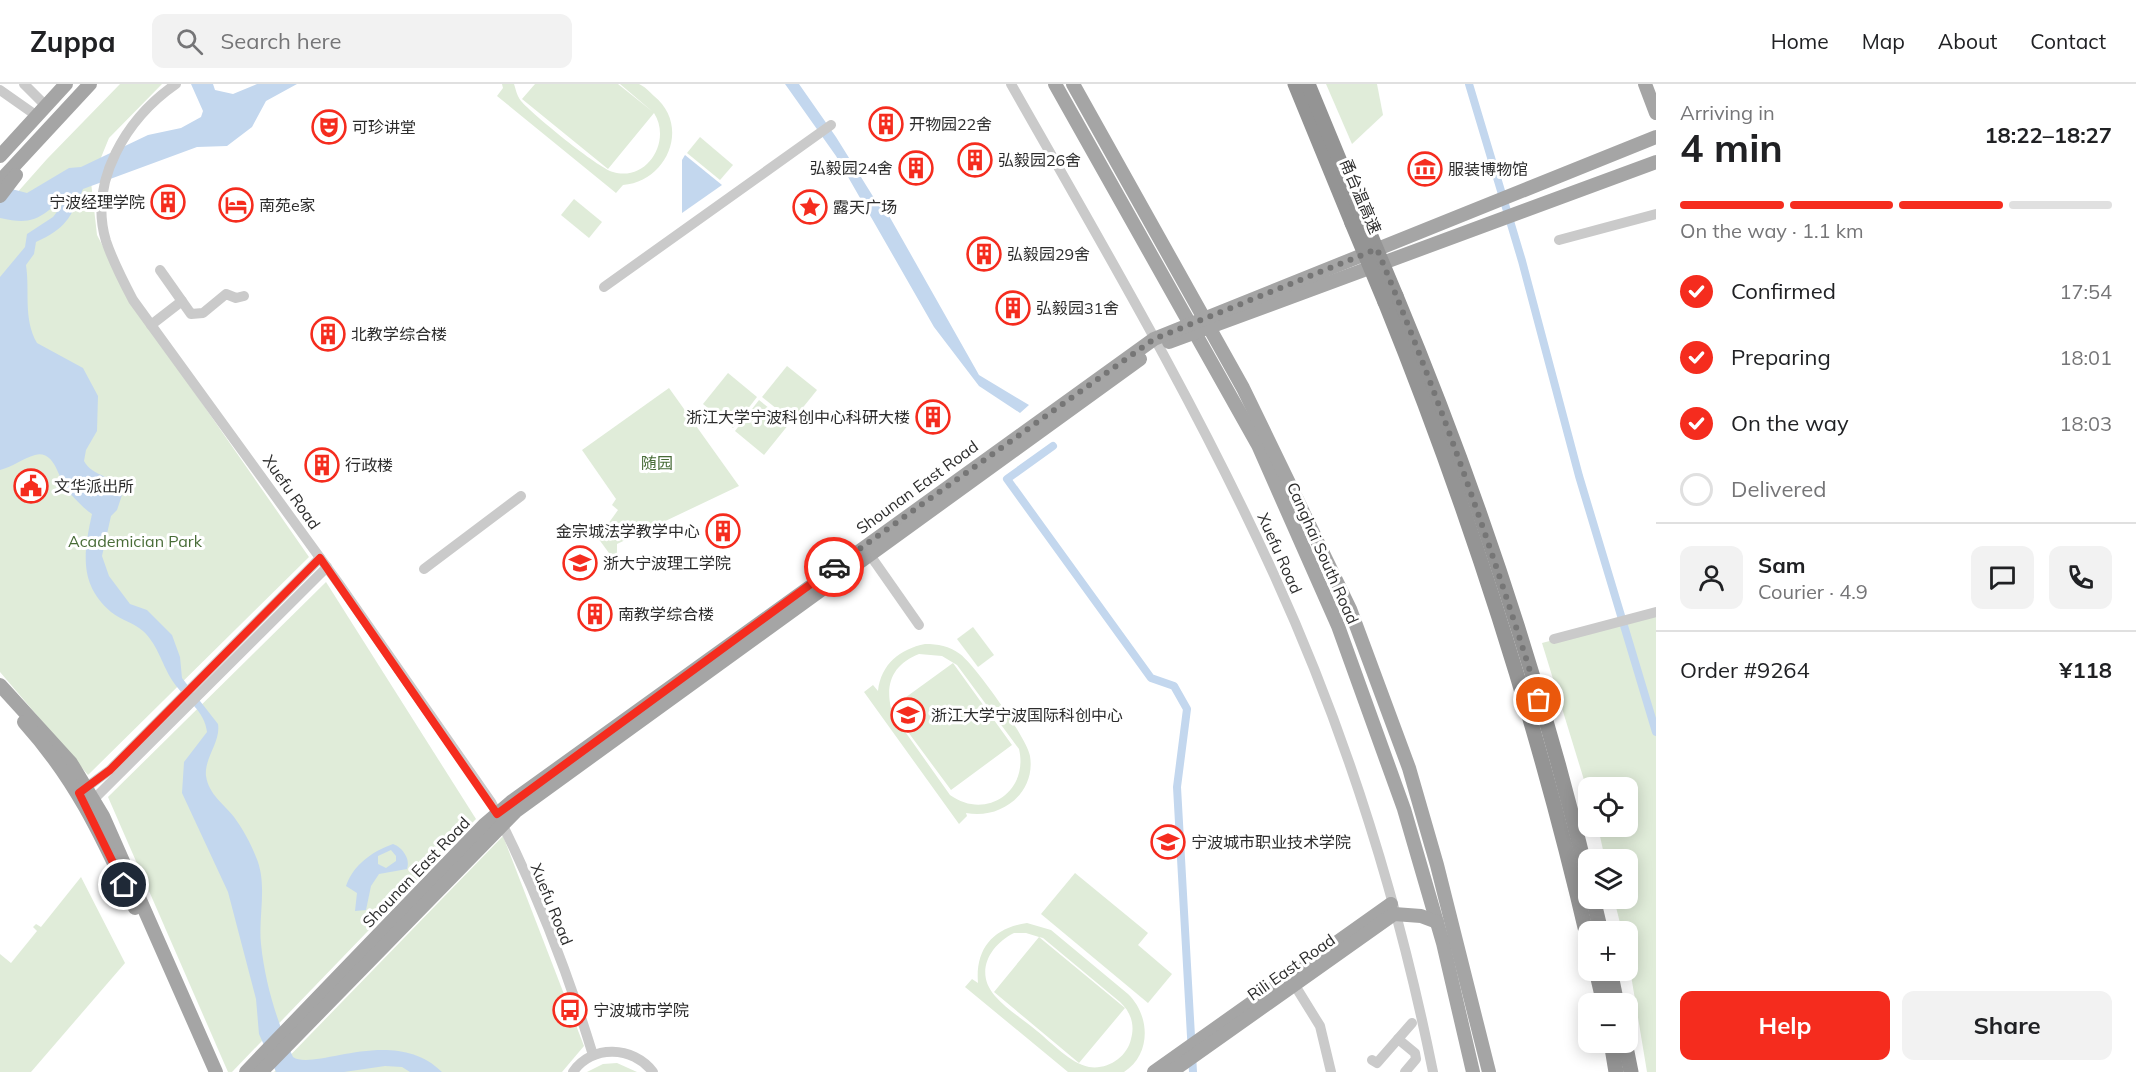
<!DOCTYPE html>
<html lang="en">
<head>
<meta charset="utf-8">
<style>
  body { margin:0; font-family:Mulish,"Noto Sans SC",sans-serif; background:#f2f2f2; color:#202124; height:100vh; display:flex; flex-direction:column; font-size:22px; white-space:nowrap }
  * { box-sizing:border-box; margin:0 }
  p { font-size:20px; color:#757577 }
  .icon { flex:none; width:33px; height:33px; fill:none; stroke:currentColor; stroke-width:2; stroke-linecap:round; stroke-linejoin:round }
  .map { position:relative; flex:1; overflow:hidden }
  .sheet { display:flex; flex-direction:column; background:#fff; width:480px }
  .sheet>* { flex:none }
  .buttons { position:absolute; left:1578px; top:693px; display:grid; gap:12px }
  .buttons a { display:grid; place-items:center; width:60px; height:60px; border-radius:12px; background:#fff; box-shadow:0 3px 15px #0003; font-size:30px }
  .pin { position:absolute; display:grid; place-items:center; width:51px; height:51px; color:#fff; margin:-26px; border:3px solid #fff; border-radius:50%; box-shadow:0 2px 6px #0007 }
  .courier { position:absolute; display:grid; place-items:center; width:60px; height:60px; margin:-30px; border:4px solid #f52c1e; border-radius:50%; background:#fff; color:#222; box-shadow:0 2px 8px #0007 }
  .summary em { font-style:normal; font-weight:700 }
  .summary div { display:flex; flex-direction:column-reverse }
  .summary { display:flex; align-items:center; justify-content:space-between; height:102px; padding:0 24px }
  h1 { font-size:39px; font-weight:700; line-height:45px }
  .bar { display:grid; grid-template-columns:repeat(4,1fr); gap:9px 6px; align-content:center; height:72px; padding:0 24px }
  .bar i { height:8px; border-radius:4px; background:#e0e0e0 }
  .bar .current { background:#f52c1e }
  .bar p { grid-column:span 4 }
  .line { display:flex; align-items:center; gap:15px; padding:0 24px; border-top:2px solid #e0e0e0 }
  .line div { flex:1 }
  .round { display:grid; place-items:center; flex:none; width:63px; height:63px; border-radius:12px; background:#f2f2f2 }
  ol { padding:0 24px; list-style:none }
  li { display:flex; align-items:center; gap:18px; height:66px }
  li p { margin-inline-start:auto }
  li .icon { padding:6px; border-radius:50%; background:#f52c1e; color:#fff; stroke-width:4 }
  li:last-child { color:#757577 }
  li i { width:33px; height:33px; border:3px solid #e0e0e0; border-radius:50% }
  .action { display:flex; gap:12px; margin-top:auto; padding:12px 24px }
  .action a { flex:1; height:69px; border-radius:12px; background:#f52c1e; color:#fff; font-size:24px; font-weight:700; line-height:69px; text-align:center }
  .action a+a { background:#f2f2f2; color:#202124 }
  header { display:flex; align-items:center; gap:36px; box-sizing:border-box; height:84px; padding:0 30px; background:#fff; border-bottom:2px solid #e0e0e0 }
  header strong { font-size:28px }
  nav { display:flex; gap:33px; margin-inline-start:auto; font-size:21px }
  .search { width:420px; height:54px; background:#f2f2f2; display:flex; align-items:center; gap:15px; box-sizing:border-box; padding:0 21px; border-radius:12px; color:#757577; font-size:22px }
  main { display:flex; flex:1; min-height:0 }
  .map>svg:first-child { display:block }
  .green { fill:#e0ecd9; fill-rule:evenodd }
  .water { fill:#c3d7ee; fill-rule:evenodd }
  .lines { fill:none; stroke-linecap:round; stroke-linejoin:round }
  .canal { stroke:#c3d7ee; stroke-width:8 }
  .minor { stroke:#cacaca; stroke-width:10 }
  .major { stroke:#a5a5a5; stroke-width:14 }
  .highway { stroke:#949494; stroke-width:15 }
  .highway-bridge { stroke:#949494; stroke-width:15 }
  .done { stroke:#767676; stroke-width:6; stroke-dasharray:0 10.8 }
  .route { stroke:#f52c1e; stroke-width:8 }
  .labels { text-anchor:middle; stroke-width:6; stroke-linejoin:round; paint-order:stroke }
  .poi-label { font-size:16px; fill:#2d2d2d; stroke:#fff; text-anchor:start }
  .street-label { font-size:16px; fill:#2d2d2d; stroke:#fff }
  .park-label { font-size:16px; fill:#486c37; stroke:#fff }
</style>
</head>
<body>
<header>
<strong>Zuppa</strong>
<div class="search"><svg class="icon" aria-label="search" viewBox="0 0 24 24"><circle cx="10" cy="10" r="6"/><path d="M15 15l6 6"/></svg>Search here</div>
<nav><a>Home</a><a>Map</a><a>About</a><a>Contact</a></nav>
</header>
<main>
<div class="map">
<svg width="1656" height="988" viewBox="0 0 1656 988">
  <rect width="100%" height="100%" fill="#fff"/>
  <!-- green -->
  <g class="green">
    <path d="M120,0H162L109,54L91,98L97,151L133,220L309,473L88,691L0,588V128L47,75Z"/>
    <path d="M502,0H514C516,6 517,12 521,17C532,30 598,84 613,88C647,98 672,57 654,29L608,85L522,15L535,0H618L653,28L620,0C626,0 634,0 639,0C644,2 650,8 654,12C691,42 667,98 623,101L616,109L497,12L503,4Z"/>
    <path d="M1326,0H1377L1383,31L1352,60Z"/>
    <path d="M700,53L733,81L720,96L687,69Z"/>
    <path d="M574,115L602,138L589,154L561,131Z"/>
    <path d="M787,282L817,306L792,337L762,313Z"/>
    <path d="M728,289L757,313L733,344L703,320Z"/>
    <path d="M669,304L739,402L617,460V480L598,454L618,426L612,421L616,415L582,366Z"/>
    <path d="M759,316L789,340L764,371L735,347Z"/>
    <path d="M326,498L476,735L232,988H228L108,713Z"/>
    <path d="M1656,529V988H1647L1628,873V848L1622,847L1614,815L1628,814V776L1605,775L1598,743L1628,742V704H1588V709L1542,559Z"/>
    <path d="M973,543L994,571L978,583L957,555Z"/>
    <path d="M925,560C938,560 949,562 960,570C975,581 1027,654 1030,672C1036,709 1001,736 966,729L967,732L959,740L864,608L873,601L878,607C881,580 900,565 925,560ZM919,570L942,572L957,581L1019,665C1029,707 986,737 950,711L894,632L891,625L951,706L1012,661L953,579L891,624C885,598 894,580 919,570Z"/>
    <path d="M503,752L584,962L562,988H274Z"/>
    <path d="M1075,789L1148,849L1138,861L1172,890L1148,919L1041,830Z"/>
    <path d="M81,793L125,879L31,988H0V870L11,879L37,847L33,843L36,840L41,843Z"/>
    <path d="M1027,839L1051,846L1128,910C1150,931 1152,970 1124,988H1068L965,903L972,895L978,899C975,865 993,844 1027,839ZM1014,849H1026L1039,853L994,908L1079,979L1125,924L1039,853L1043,854L1120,918C1131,928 1135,941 1131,955C1127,973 1108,986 1089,983C1070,979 1052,959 1037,947C1024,936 1006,925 995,912C974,888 990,861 1014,849Z"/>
    <path d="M617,979L637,988H587L603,980Z"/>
  </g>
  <!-- water -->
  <g class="water">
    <path d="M191,0H213L215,6L233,10L257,0H297L266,17L252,43L227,62L197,63L83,105C71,134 65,145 36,158L34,170L26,181C30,207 23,235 37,259L83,284L98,312L97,347L86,366L84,377C93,394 116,390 122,411L117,426L111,432L102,472L109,492L130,520L147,526L172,551L180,573L182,594L218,640C221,658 204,674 206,692C209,711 224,720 234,733C243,745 251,760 256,773C268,800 258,832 261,860C265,899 277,938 293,973C314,988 393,940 442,988H410L402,983L385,982L344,988H276L259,950L256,915L228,808L182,709L184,678L207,648C205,627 185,615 174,599C162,582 159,562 143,547C134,539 121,536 111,528C78,500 84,467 92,430C84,425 71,411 65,403C58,392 54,366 35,371C23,374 13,383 0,386V193L25,163L27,150L53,133L69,112C40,130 39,143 0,134V102L27,109L69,84L81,83L148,51L181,44L201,33L203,27Z"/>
    <path d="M785,0H799L836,53L874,114L888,130L979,291L1029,321L1020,329L979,302L934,243L836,72Z"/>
    <path d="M685,71L722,101L682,129V76Z"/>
    <path d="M393,760C402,763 411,775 407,785L379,790L371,802L366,826L355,827L357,809L346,802C353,781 373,767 393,760ZM391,766L396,772V777L386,784L378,780V772Z"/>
  </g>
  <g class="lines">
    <!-- canal -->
    <g class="canal">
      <path d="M1469,0L1522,177L1579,392L1656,648"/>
      <path d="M1053,362L1007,395L1151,594L1174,602L1187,625L1177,703L1193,988"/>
    </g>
    <!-- minor -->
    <g class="minor">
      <path d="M24,0L46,22"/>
      <path d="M176,0C127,34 88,97 106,157C113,178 123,197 133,216L339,500L491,718C532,797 567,886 593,971"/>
      <path d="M1011,0C1103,162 1198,323 1275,493C1346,649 1399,819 1433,988"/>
      <path d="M0,6L37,32"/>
      <path d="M1559,156L1656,130"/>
      <path d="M160,186L191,230L203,229L226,210L236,214L244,212"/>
      <path d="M604,203L831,41"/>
      <path d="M151,241L182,217"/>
      <path d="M870,471L919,541"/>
      <path d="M424,485L521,412"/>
      <path d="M1554,555L1656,528"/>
      <path d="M80,708L110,686L320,474"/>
      <path d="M89,720L327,483"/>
      <path d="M1294,900L1320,942L1331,988"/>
      <path d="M1398,955L1412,939"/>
      <path d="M1372,976L1377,979L1398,955L1415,969L1416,975L1405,988"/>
      <path d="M573,988C592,960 633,962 653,988"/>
    </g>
    <!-- major -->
    <g class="major">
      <path d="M1055,0L1258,361L1338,542L1404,725L1443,859L1473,988"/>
      <path d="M1073,0L1243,304L1350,525L1409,684L1437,781L1489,988"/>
      <path d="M1645,0L1656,29"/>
      <path d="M0,72L66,0"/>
      <path d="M0,97L90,0"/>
      <path d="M0,112L16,91"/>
      <path d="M1169,258L1656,78"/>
      <path d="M0,601L71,679L103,732L216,988"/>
      <path d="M24,638C77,697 102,753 135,824"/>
      <path d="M246,988L484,741L511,718L1154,255L1656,53"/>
      <path d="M261,988L516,727L1140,275"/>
      <path d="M1154,988L1391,820"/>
      <path d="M1171,988L1394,830L1421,832L1437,838"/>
    </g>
    <!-- highway -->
    <g class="highway">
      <path d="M1295,0L1352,139"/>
      <path d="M1308,0L1363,133"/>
      <path d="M1396,212C1475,401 1540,596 1588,795"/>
      <path d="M1385,218C1469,426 1537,637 1588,856"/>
      <path d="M1593,814L1601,848"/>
      <path d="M1596,886L1604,920"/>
      <path d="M1610,886L1617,920"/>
      <path d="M1611,958L1616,988"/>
      <path d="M1625,958L1631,988"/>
    </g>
    <!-- highway-bridge -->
    <g class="highway-bridge">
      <path d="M1363,133L1396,212"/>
      <path d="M1352,139L1385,218"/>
    </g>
  </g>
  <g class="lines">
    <!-- done -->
    <path class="done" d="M834,483L1154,255L1377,165C1439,313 1492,463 1539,616"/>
    <!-- route -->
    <path class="route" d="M124,801L79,709L110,686L320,474L497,730L834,483"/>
  </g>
  <!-- icons -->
  <defs>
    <symbol id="building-ring" viewBox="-11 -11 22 22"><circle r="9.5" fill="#fff" stroke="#f52c1e" stroke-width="1.5"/><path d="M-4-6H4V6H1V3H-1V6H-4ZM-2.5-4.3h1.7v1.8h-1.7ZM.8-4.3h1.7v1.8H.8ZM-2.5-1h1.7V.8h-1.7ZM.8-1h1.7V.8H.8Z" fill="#f52c1e"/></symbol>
    <symbol id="theatre-ring" viewBox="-11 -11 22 22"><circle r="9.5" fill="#fff" stroke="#f52c1e" stroke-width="1.5"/><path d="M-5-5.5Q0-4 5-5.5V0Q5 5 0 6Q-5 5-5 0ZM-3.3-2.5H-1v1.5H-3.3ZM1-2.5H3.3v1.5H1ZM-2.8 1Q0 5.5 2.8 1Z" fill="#f52c1e"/></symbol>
    <symbol id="museum-ring" viewBox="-11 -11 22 22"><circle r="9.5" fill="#fff" stroke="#f52c1e" stroke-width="1.5"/><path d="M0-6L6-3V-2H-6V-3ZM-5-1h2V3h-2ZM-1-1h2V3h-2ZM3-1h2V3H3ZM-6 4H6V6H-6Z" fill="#f52c1e"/></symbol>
    <symbol id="hotel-ring" viewBox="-11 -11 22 22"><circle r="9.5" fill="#fff" stroke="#f52c1e" stroke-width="1.5"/><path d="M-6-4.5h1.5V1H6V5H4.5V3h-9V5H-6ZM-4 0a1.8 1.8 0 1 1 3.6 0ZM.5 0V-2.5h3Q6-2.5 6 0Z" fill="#f52c1e"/></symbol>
    <symbol id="sight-ring" viewBox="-11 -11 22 22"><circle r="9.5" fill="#fff" stroke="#f52c1e" stroke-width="1.5"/><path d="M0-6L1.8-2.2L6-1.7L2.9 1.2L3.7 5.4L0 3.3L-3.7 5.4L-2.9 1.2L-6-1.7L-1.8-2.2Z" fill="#f52c1e"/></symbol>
    <symbol id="civic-ring" viewBox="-11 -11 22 22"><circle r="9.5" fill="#fff" stroke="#f52c1e" stroke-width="1.5"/><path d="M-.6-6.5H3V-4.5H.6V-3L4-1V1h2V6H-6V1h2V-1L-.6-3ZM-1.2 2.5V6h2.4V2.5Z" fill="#f52c1e"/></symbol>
    <symbol id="university-ring" viewBox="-11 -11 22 22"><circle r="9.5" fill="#fff" stroke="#f52c1e" stroke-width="1.5"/><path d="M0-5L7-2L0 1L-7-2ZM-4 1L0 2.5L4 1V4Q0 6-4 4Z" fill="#f52c1e"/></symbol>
    <symbol id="bus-ring" viewBox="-11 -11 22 22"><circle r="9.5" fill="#fff" stroke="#f52c1e" stroke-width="1.5"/><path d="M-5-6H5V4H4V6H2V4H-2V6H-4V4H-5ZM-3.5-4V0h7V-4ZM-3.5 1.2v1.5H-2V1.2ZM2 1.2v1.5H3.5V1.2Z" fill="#f52c1e"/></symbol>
  </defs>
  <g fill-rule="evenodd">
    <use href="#building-ring" x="867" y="21" width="38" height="38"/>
    <use href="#theatre-ring" x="310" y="24" width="38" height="38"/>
    <use href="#building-ring" x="956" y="57" width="38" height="38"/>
    <use href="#building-ring" x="897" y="65" width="38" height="38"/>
    <use href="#museum-ring" x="1406" y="66" width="38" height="38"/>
    <use href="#building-ring" x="149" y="99" width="38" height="38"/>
    <use href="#hotel-ring" x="217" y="102" width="38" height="38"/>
    <use href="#sight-ring" x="791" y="104" width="38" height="38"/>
    <use href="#building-ring" x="965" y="151" width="38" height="38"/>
    <use href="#building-ring" x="994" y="205" width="38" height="38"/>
    <use href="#building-ring" x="309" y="231" width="38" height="38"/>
    <use href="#building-ring" x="914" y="314" width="38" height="38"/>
    <use href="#building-ring" x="303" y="362" width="38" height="38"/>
    <use href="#civic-ring" x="12" y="383" width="38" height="38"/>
    <use href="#building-ring" x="704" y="428" width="38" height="38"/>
    <use href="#university-ring" x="561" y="460" width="38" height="38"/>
    <use href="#building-ring" x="576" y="511" width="38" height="38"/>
    <use href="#university-ring" x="889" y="612" width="38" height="38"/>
    <use href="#university-ring" x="1149" y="739" width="38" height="38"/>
    <use href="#bus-ring" x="551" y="907" width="38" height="38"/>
  </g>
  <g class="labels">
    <!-- poi labels -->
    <g class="poi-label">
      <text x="909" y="46">开物园22舍</text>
      <text x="352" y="49">可珍讲堂</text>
      <text x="998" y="82">弘毅园26舍</text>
      <text x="893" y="90" text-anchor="end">弘毅园24舍</text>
      <text x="1448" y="91">服装博物馆</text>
      <text x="145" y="124" text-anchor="end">宁波经理学院</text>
      <text x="259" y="127">南苑e家</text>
      <text x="833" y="129">露天广场</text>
      <text x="1007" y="176">弘毅园29舍</text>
      <text x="1036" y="230">弘毅园31舍</text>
      <text x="351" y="256">北教学综合楼</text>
      <text x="910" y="339" text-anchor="end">浙江大学宁波科创中心科研大楼</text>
      <text x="345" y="387">行政楼</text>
      <text x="54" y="408">文华派出所</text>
      <text x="700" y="453" text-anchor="end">金宗城法学教学中心</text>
      <text x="603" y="485">浙大宁波理工学院</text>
      <text x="618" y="536">南教学综合楼</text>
      <text x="931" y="637">浙江大学宁波国际科创中心</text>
      <text x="1191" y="764">宁波城市职业技术学院</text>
      <text x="593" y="932">宁波城市学院</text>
    </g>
    <!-- street labels -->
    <g class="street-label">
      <text transform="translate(1361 112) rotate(67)" y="6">甬台温高速</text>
      <text transform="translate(917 403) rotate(-36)" y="6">Shounan East Road</text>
      <text transform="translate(292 408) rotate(55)" y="6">Xuefu Road</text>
      <text transform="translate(1280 469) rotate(66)" y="6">Xuefu Road</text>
      <text transform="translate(1323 469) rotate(66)" y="6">Canghai South Road</text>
      <text transform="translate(416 788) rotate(-46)" y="6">Shounan East Road</text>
      <text transform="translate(552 820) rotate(68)" y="6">Xuefu Road</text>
      <text transform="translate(1291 883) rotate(-35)" y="6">Rili East Road</text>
    </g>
    <!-- park labels -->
    <g class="park-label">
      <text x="657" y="385">随园</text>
      <text x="135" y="463">Academician Park</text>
    </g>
  </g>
</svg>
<div class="buttons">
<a><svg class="icon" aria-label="locate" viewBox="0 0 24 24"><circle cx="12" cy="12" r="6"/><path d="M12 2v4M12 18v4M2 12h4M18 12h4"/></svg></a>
<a><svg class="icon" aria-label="layers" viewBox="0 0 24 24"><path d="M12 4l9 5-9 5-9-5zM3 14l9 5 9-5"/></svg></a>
<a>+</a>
<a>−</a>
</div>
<div class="pin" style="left:1539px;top:616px;background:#ea580c"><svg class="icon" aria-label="bag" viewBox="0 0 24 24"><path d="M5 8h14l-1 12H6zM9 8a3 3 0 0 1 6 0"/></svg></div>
<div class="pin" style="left:124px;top:801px;background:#1f2937"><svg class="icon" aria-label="home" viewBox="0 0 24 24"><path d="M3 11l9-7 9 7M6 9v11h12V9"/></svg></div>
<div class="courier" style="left:834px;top:483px"><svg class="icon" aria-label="car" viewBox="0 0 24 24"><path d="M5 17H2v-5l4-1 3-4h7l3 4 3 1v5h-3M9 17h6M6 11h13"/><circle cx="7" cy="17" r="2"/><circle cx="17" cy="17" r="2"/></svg></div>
</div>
<section class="sheet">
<div class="summary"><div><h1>4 min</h1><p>Arriving in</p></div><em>18:22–18:27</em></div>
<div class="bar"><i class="current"></i><i class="current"></i><i class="current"></i><i></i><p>On the way · 1.1 km</p></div>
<ol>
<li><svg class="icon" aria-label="check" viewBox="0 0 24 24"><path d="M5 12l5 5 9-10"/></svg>Confirmed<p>17:54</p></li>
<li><svg class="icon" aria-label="check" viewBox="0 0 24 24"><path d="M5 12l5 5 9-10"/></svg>Preparing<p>18:01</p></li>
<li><svg class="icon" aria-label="check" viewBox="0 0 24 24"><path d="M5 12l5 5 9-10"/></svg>On the way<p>18:03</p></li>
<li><i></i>Delivered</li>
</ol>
<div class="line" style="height:108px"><a class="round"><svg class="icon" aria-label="person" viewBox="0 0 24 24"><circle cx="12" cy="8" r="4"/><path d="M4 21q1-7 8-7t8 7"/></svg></a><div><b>Sam</b><p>Courier · 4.9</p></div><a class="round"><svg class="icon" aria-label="chat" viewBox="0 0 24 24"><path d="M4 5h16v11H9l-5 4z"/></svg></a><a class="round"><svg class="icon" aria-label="phone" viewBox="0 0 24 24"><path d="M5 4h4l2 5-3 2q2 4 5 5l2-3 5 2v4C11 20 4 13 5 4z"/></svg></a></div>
<div class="line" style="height:78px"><div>Order #9264</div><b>¥118</b></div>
<div class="action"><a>Help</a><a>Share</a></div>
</section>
</main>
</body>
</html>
